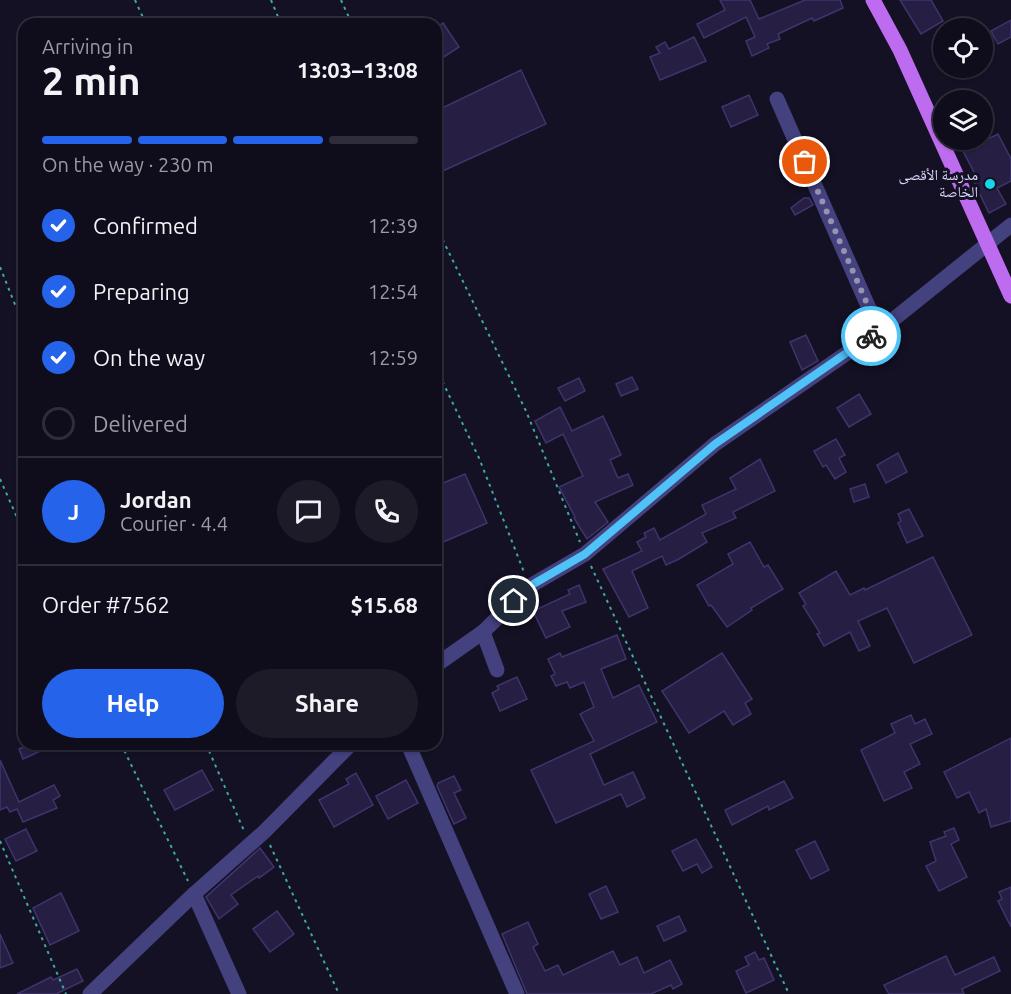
<!DOCTYPE html>
<html lang="en">
<head>
<meta charset="utf-8">
<style>
  body { margin:0; font-family:Ubuntu,"Noto Naskh Arabic",sans-serif; background:#1d1b28; color:#f1f3f6; height:100vh; display:flex; flex-direction:column; font-size:22px; white-space:nowrap }
  * { box-sizing:border-box; margin:0 }
  p { font-size:20px; color:#9b9ca3 }
  .icon { flex:none; width:33px; height:33px; fill:none; stroke:currentColor; stroke-width:2; stroke-linecap:round; stroke-linejoin:round }
  .map { position:relative; flex:1; overflow:hidden }
  .side { position:absolute; left:18px; top:18px; width:424px; height:732px; display:flex; flex-direction:column; background:#0f0d1b; border-radius:18px; box-shadow:0 2px 4px #0004,0 0 0 2px #2f2d3a }
  .side>* { flex:none }
  .controls { position:absolute; left:933px; top:18px; display:grid; gap:12px }
  .controls a { display:grid; place-items:center; width:60px; height:60px; border-radius:50%; background:#0f0d1b; box-shadow:0 2px 4px #0004,0 0 0 2px #2f2d3a; font-size:30px }
  .pin { position:absolute; display:grid; place-items:center; width:51px; height:51px; color:#fff; margin:-26px; border:3px solid #fff; border-radius:50%; box-shadow:0 2px 6px #0007 }
  .courier { position:absolute; display:grid; place-items:center; width:60px; height:60px; margin:-30px; border:4px solid #4fc3f7; border-radius:50%; background:#fff; color:#222; box-shadow:0 2px 8px #0007 }
  .head em { font-style:normal; font-weight:700 }
  .head div { display:flex; flex-direction:column-reverse }
  .head { display:flex; align-items:center; justify-content:space-between; height:102px; padding:0 24px }
  h1 { font-size:39px; font-weight:700; line-height:45px }
  .bar { display:grid; grid-template-columns:repeat(4,1fr); gap:9px 6px; align-content:center; height:72px; padding:0 24px }
  .bar i { height:8px; border-radius:4px; background:#2f2d3a }
  .bar .active { background:#2563eb }
  .bar p { grid-column:span 4 }
  .line { display:flex; align-items:center; gap:15px; padding:0 24px; border-top:2px solid #2f2d3a }
  .line div { flex:1 }
  .round { display:grid; place-items:center; flex:none; width:63px; height:63px; border-radius:32px; background:#1d1b28 }
  ol { padding:0 24px; list-style:none }
  li { display:flex; align-items:center; gap:18px; height:66px }
  li p { margin-inline-start:auto }
  li .icon { padding:6px; border-radius:50%; background:#2563eb; color:#fff; stroke-width:4 }
  li:last-child { color:#9b9ca3 }
  li i { width:33px; height:33px; border:3px solid #2f2d3a; border-radius:50% }
  .button { display:flex; gap:12px; margin-top:auto; padding:12px 24px }
  .button a { flex:1; height:69px; border-radius:36px; background:#2563eb; color:#fff; font-size:24px; font-weight:700; line-height:69px; text-align:center }
  .button a+a { background:#1d1b28; color:#f1f3f6 }
  .map>svg:first-child { display:block }
  .building { fill:#261f43; stroke:#3f346c; stroke-width:1.5 }
  .lines { fill:none; stroke-linecap:round; stroke-linejoin:round }
  .path { stroke:#3caba4; stroke-width:2; stroke-dasharray:3 4.5; stroke-linecap:butt }
  .minor { stroke:#43417e; stroke-width:15 }
  .major { stroke:#bd6bef; stroke-width:15 }
  .done { stroke:#9692b0; stroke-width:6; stroke-dasharray:0 10.8 }
  .route { stroke:#4fc3f7; stroke-width:8 }
  .poi-dot { fill:#18d3e7; stroke:#141124; stroke-width:2 }
  .labels { text-anchor:middle; stroke-width:6; stroke-linejoin:round; paint-order:stroke }
  .poi-label { font-size:15px; fill:#dcd8fb; stroke:#141124; text-anchor:end }
</style>
</head>
<body>
<div class="map">
<svg width="1011" height="994" viewBox="0 0 1011 994">
  <rect width="100%" height="100%" fill="#141124"/>
  <!-- building -->
  <g class="building">
    <path d="M720,0H750L759,19L805,0H840L843,8L814,21L812,18L778,34L780,39L767,44L769,48L752,56L746,41L755,37L746,17L704,38L697,24L725,10Z"/>
    <path d="M900,0H931L943,21L921,34Z"/>
    <path d="M1011,20V37L998,44L991,31Z"/>
    <path d="M443,23L459,47L436,62V28Z"/>
    <path d="M694,37L706,61L660,80L650,57L660,53L656,47L665,42L669,49Z"/>
    <path d="M521,70L546,124L436,174V111Z"/>
    <path d="M749,95L758,115L731,127L722,107Z"/>
    <path d="M998,134L1011,159V181L997,188L1006,204L989,213L973,180L977,178L963,151Z"/>
    <path d="M804,198H809L813,205L795,215L791,208Z"/>
    <path d="M806,335L818,361L802,370L790,342Z"/>
    <path d="M632,377L638,389L621,396L616,384Z"/>
    <path d="M579,378L585,391L565,401L558,388Z"/>
    <path d="M859,394L871,414L849,427L837,408Z"/>
    <path d="M560,407L572,431L603,416L621,455L610,460L618,478L628,474L633,485L595,502L608,522L587,539L574,518L575,517L559,487L583,476L563,434L546,443L535,421Z"/>
    <path d="M836,439L845,455L839,458L846,472L835,479L826,465L823,467L814,451Z"/>
    <path d="M898,453L907,472L886,483L877,465Z"/>
    <path d="M760,459L775,491L733,512L736,518L702,533L707,542L679,559L666,565L662,556L632,571L648,608L629,617L603,569L642,551L637,542L646,537L644,533L654,528L660,540L706,514L702,505L736,489L730,478Z"/>
    <path d="M465,474L487,523L441,543L436,532V486Z"/>
    <path d="M865,484L869,497L854,502L850,489Z"/>
    <path d="M909,509L923,536L907,543L898,523L901,521L898,514Z"/>
    <path d="M750,542L764,567L768,565L783,589L751,608L752,610L727,627L711,605L709,606L697,585L733,564L728,554Z"/>
    <path d="M933,557L972,635L914,663L887,608L858,621L870,646L859,651L850,632L824,646L817,634L820,633L803,606L806,604L799,593L836,571L850,595L864,588L865,590Z"/>
    <path d="M579,585L586,602L562,611L570,627L546,638L533,611L570,594L568,590Z"/>
    <path d="M617,635L626,659L601,669L613,698L639,685L657,722L590,754L604,785L633,772L645,798L627,807L621,794L556,823L531,770L594,741L580,714L594,707L584,682L570,688L567,682L556,686L551,676L555,674L548,659L560,653L562,657Z"/>
    <path d="M722,653L752,699L745,703L751,714L733,725L724,711L689,733L662,691Z"/>
    <path d="M517,677L527,699L500,711L492,693L499,689L497,686Z"/>
    <path d="M911,715L915,724L925,719L932,734L910,744L920,764L904,772L912,788L884,801L861,750L895,733L891,724Z"/>
    <path d="M1011,738V821L991,827L986,809L979,813L969,792L957,798L944,772Z"/>
    <path d="M31,744H56L23,759L19,749Z"/>
    <path d="M0,760L19,802L54,785L60,796L53,800L57,808L23,822L17,809L10,812L7,807L0,810Z"/>
    <path d="M202,770L213,790L175,810L164,790Z"/>
    <path d="M356,773L373,805L334,827L319,800L349,784L346,779Z"/>
    <path d="M454,776L461,790L454,793L466,818L454,824L437,786L438,783Z"/>
    <path d="M406,780L418,803L388,819L376,796Z"/>
    <path d="M784,781L793,798L769,810L768,806L732,825L725,810Z"/>
    <path d="M954,828L959,840L951,844L967,877L939,891L926,866L936,861L930,842L946,836L944,832Z"/>
    <path d="M26,829L37,851L16,861L5,839Z"/>
    <path d="M696,839L712,867L702,873L697,864L683,871L672,851Z"/>
    <path d="M815,841L829,870L811,879L796,850Z"/>
    <path d="M260,848L274,867L259,878L258,876L231,895L238,904L219,919L206,897Z"/>
    <path d="M606,886L618,912L601,919L589,894Z"/>
    <path d="M1011,887V927L998,901L1002,899L999,892Z"/>
    <path d="M61,893L79,931L50,945L33,908Z"/>
    <path d="M277,911L294,934L270,952L253,929Z"/>
    <path d="M679,916L686,931L664,941L657,926Z"/>
    <path d="M528,922L538,944L533,947L545,971L558,965L563,975L613,951L620,965L637,957L644,973L670,960L682,984L673,989L671,985L651,994H527L502,934Z"/>
    <path d="M0,934L13,963L0,968Z"/>
    <path d="M755,952L759,960L764,958L774,980L746,993L736,971L749,965L745,957Z"/>
    <path d="M946,956L955,975L994,957L1000,971L962,989L964,994H889L884,985Z"/>
    <path d="M77,969L83,981L56,994H17L51,977L53,980Z"/>
  </g>
  <g class="lines">
    <!-- path -->
    <g class="path">
      <path d="M135,0L146,24"/>
      <path d="M271,0L281,24"/>
      <path d="M341,0L352,24"/>
      <path d="M436,226L526,411L580,542"/>
      <path d="M0,267L24,327"/>
      <path d="M436,368L479,458L524,572"/>
      <path d="M0,479L24,533"/>
      <path d="M591,566L789,994"/>
      <path d="M121,744L188,881"/>
      <path d="M206,744L245,833"/>
      <path d="M0,841L66,994"/>
      <path d="M270,845L339,994"/>
    </g>
    <!-- minor -->
    <g class="minor">
      <path d="M777,99L879,331"/>
      <path d="M483,632L497,670"/>
      <path d="M436,665L483,632L530,586L585,554L715,444L879,331L1011,225"/>
      <path d="M408,744L517,994"/>
      <path d="M194,894L239,994"/>
      <path d="M90,994L194,894L264,832L351,744"/>
    </g>
    <!-- major -->
    <path class="major" d="M873,0L900,50L1011,296"/>
  </g>
  <g class="lines">
    <!-- done -->
    <path class="done" d="M805,162L879,331L871,336"/>
    <!-- route -->
    <path class="route" d="M514,601L530,586L585,554L715,444L871,336"/>
  </g>
  <!-- markers -->
  <circle class="poi-dot" cx="990" cy="184" r="6"/>
  <g class="labels">
    <!-- poi labels -->
    <g class="poi-label">
      <text x="978" y="180">مدرسة الأقصى<tspan x="978" dy="17">الخاصة</tspan></text>
    </g>
  </g>
</svg>
<div class="controls">
<a><svg class="icon" aria-label="locate" viewBox="0 0 24 24"><circle cx="12" cy="12" r="6"/><path d="M12 2v4M12 18v4M2 12h4M18 12h4"/></svg></a>
<a><svg class="icon" aria-label="layers" viewBox="0 0 24 24"><path d="M12 4l9 5-9 5-9-5zM3 14l9 5 9-5"/></svg></a>
</div>
<div class="pin" style="left:805px;top:162px;background:#ea580c"><svg class="icon" aria-label="bag" viewBox="0 0 24 24"><path d="M5 8h14l-1 12H6zM9 8a3 3 0 0 1 6 0"/></svg></div>
<div class="pin" style="left:514px;top:601px;background:#1f2937"><svg class="icon" aria-label="home" viewBox="0 0 24 24"><path d="M3 11l9-7 9 7M6 9v11h12V9"/></svg></div>
<div class="courier" style="left:871px;top:336px"><svg class="icon" aria-label="bike" viewBox="0 0 24 24"><circle cx="6" cy="16" r="4"/><circle cx="18" cy="16" r="4"/><path d="M6 16l4-8h5l3 8M10 8l3 8H6M13 5h3"/></svg></div>
<section class="side">
<div class="head"><div><h1>2 min</h1><p>Arriving in</p></div><em>13:03–13:08</em></div>
<div class="bar"><i class="active"></i><i class="active"></i><i class="active"></i><i></i><p>On the way · 230 m</p></div>
<ol>
<li><svg class="icon" aria-label="check" viewBox="0 0 24 24"><path d="M5 12l5 5 9-10"/></svg>Confirmed<p>12:39</p></li>
<li><svg class="icon" aria-label="check" viewBox="0 0 24 24"><path d="M5 12l5 5 9-10"/></svg>Preparing<p>12:54</p></li>
<li><svg class="icon" aria-label="check" viewBox="0 0 24 24"><path d="M5 12l5 5 9-10"/></svg>On the way<p>12:59</p></li>
<li><i></i>Delivered</li>
</ol>
<div class="line" style="height:108px"><b class="round" style="background:#2563eb;color:#fff">J</b><div><b>Jordan</b><p>Courier · 4.4</p></div><a class="round"><svg class="icon" aria-label="chat" viewBox="0 0 24 24"><path d="M4 5h16v11H9l-5 4z"/></svg></a><a class="round"><svg class="icon" aria-label="phone" viewBox="0 0 24 24"><path d="M5 4h4l2 5-3 2q2 4 5 5l2-3 5 2v4C11 20 4 13 5 4z"/></svg></a></div>
<div class="line" style="height:78px"><div>Order #7562</div><b>$15.68</b></div>
<div class="button"><a>Help</a><a>Share</a></div>
</section>
</div>
</body>
</html>
